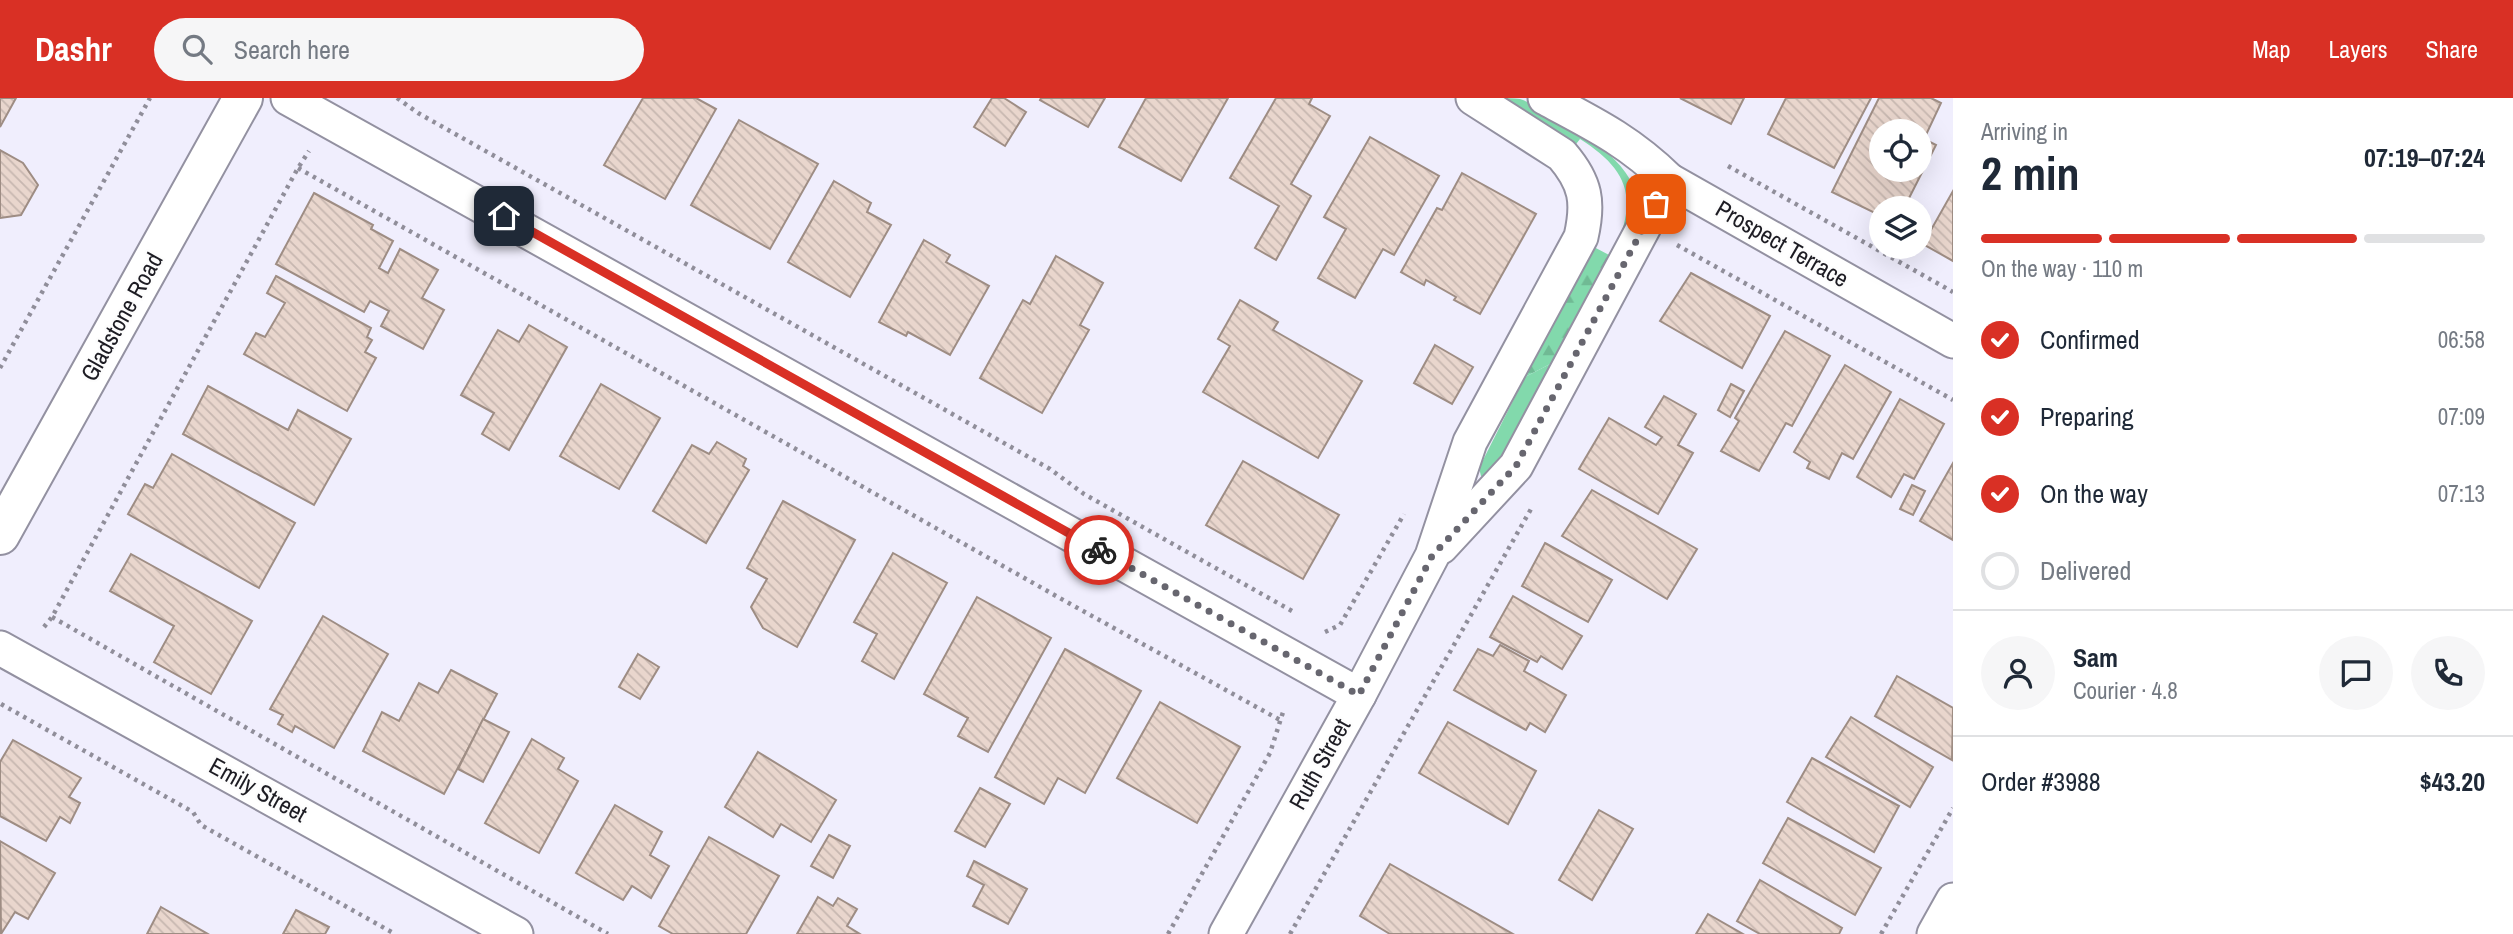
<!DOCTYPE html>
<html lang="en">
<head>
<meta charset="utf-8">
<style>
  body { margin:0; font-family:"Archivo Narrow",sans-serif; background:#f6f6f7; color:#1f2937; height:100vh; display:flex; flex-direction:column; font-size:26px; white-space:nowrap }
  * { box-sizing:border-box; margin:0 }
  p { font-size:23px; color:#747a83 }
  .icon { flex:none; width:38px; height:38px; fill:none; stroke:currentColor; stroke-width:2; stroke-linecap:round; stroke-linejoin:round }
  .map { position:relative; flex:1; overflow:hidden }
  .drawer { display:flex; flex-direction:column; background:#fff; width:560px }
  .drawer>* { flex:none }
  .controls { position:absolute; left:1869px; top:21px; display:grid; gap:14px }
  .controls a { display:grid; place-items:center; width:63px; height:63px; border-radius:50%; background:#fff; box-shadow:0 7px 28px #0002; font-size:35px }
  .pin { position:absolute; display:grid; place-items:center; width:60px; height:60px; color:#fff; margin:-30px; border-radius:14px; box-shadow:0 4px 10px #0006 }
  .courier { position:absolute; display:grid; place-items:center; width:70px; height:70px; margin:-35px; border:5px solid #d93025; border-radius:50%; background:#fff; color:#222; box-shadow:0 2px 9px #0007 }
  .head em { font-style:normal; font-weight:700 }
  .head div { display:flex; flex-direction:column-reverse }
  .head { display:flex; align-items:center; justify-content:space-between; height:119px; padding:0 28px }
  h1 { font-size:46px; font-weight:700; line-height:52px }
  .bar { display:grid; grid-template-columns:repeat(4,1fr); gap:10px 7px; align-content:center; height:84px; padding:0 28px }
  .bar i { height:9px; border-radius:5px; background:#e0e1e3 }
  .bar .current { background:#d93025 }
  .bar p { grid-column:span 4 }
  .line { display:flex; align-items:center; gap:18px; padding:0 28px; border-top:2px solid #e0e1e3 }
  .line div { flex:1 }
  .round { display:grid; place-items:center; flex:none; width:74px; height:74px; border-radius:37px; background:#f6f6f7 }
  ol { padding:0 28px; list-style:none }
  li { display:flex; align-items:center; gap:21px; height:77px }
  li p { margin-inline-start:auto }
  li .icon { padding:7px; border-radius:50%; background:#d93025; color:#fff; stroke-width:4 }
  li:last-child { color:#747a83 }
  li i { width:38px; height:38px; border:4px solid #e0e1e3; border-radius:50% }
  header { display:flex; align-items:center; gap:42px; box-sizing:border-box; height:98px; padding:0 35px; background:#d93025; color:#fff }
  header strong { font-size:33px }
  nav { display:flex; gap:38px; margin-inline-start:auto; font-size:24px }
  .search { width:490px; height:63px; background:#f6f6f7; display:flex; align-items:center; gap:18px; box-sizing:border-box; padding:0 24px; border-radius:38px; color:#747a83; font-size:26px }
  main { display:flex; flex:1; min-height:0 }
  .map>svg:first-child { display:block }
  .green { fill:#82d9ac }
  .forest { fill:url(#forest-firs) }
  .building { fill:url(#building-back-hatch); stroke:#9e8d84; stroke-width:2; fill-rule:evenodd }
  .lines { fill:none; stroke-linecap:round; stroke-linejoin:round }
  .minor-casing { stroke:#9391a1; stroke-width:37 }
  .primary-casing { stroke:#9391a1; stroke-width:42 }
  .path { stroke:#908e9a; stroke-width:4.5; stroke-dasharray:3.5 5; stroke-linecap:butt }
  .minor { stroke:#fff; stroke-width:33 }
  .primary { stroke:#fff; stroke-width:38 }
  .done { stroke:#67666f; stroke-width:7; stroke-dasharray:0 12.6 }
  .route { stroke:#d93025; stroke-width:9 }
  .labels { text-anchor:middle; stroke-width:5; stroke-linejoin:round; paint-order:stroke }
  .street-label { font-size:24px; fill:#1d1c23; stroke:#fdfdfd }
</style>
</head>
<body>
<header>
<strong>Dashr</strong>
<div class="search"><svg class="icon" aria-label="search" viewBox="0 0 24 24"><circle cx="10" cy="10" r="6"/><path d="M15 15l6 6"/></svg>Search here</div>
<nav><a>Map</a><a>Layers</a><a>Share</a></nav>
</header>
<main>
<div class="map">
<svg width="1953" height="836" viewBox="0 0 1953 836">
  <defs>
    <pattern id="forest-firs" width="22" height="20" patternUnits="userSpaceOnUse" patternTransform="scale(1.75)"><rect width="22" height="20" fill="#82d9ac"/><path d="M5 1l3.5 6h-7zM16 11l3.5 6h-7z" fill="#70ba94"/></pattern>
    <pattern id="building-back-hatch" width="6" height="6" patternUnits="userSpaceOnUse" patternTransform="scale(1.75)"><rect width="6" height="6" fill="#e9d6cd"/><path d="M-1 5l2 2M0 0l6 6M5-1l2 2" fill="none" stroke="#c7b7b0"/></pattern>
  </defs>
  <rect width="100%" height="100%" fill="#f0eefd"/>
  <!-- green -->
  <g class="green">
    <path d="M1499,0C1505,0 1514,0 1520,1C1530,4 1540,11 1549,16C1582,35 1644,69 1637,115C1636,124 1625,134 1619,141C1638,93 1621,67 1580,41L1573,50Z"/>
    <path d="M1556,263L1490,378L1485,380L1481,378L1479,370L1525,279Z"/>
  </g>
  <!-- forest -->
  <path class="forest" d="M1592,148L1611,158L1556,263L1525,279Z"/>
  <!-- building -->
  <g class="building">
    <path d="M0,0H16L0,29Z"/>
    <path d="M643,0H696L716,11L665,101L604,67Z"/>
    <path d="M992,0H1004L1026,14L1005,48L974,29Z"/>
    <path d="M1041,0H1105L1088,29L1040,2Z"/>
    <path d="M1146,0H1228L1181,83L1119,49Z"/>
    <path d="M1276,0H1312L1309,6L1330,18L1291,86L1311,98L1276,162L1255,150L1279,108L1230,80Z"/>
    <path d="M1680,0H1744L1731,26Z"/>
    <path d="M1786,0H1871L1834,70L1768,36Z"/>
    <path d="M1879,0H1931L1941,5L1924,41L1936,47L1904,110H1881V118L1832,94ZM1881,33H1920V72H1881Z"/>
    <path d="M739,22L818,66L770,151L691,107Z"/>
    <path d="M1370,39L1439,78L1394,157L1383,151L1355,200L1318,180L1346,131L1324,119Z"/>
    <path d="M0,52L23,65L38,87L21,117L0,120Z"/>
    <path d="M1462,75L1536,116L1480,216L1454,202L1456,199L1426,182L1424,187L1401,174L1437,110L1442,112Z"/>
    <path d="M834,83L871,105L867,114L891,127L850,199L788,164Z"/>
    <path d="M1953,93V163L1923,146Z"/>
    <path d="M314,95L373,127L371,131L393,143L379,170L388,175L400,151L438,172L422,200L444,212L423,251L381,228L389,213L370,203L364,214L276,166Z"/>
    <path d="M924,142L950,157L946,164L989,188L950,257L908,234L906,238L879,224Z"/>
    <path d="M1056,158L1103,185L1080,227L1089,232L1042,315L980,280L1023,202L1030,206Z"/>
    <path d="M1691,175L1770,218L1742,270L1660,223Z"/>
    <path d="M276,178L371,230L367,239L372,242L365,254L376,260L347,313L244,256L256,235L265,239L285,205L267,195Z"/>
    <path d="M1240,202L1278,224L1273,232L1362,283L1318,360L1203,294L1230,248L1218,241Z"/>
    <path d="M529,227L567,249L509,352L482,336L494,315L461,297L498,232L519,244Z"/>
    <path d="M1785,233L1830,258L1792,328L1786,325L1759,373L1721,353L1739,323L1735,320Z"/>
    <path d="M1435,247L1473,269L1452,306L1414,285Z"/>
    <path d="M1845,267L1891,294L1853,361L1842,355L1829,381L1807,370L1810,364L1794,354Z"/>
    <path d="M601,286L660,320L619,391L560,358Z"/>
    <path d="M1731,286L1744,293L1730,319L1718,312Z"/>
    <path d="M208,288L288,332L298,312L351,341L314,407L183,336Z"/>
    <path d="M1664,298L1696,316L1678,347L1693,355L1658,416L1579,371L1609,320L1656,347L1662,339L1645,329Z"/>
    <path d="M1900,301L1944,326L1914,381L1904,376L1891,399L1857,379Z"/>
    <path d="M717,344L746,361L743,368L749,372L706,445L653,413L692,347L709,356Z"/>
    <path d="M172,356L295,425L259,490L128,416L145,386L153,390Z"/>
    <path d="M1243,363L1339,417L1303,481L1206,427Z"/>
    <path d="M1953,365V442L1920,423Z"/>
    <path d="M1912,387L1925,393L1913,417L1900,411Z"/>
    <path d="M1592,392L1697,451L1667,501L1562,438Z"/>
    <path d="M783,403L855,442L797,549L763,530L751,509L767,481L747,470Z"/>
    <path d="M1545,445L1612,482L1588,524L1522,488Z"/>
    <path d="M893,455L947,485L894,581L862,563L877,536L854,524Z"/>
    <path d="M131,456L252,523L211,596L154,564L174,528L110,493Z"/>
    <path d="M1513,498L1582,538L1562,571L1541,558L1537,564L1490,539Z"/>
    <path d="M977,499L1051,540L988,654L958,638L968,620L924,596Z"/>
    <path d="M323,518L388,556L334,650L295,628L292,634L278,626L283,617L270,611Z"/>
    <path d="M1500,547L1529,563L1524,573L1566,597L1545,634L1530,625L1526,632L1454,592L1478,551L1493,558Z"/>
    <path d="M1065,551L1141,593L1085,695L1058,680L1044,706L995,679Z"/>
    <path d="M638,556L659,569L640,601L619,589Z"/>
    <path d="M451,572L497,596L444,696L363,653L382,614L399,623L419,585L438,595Z"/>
    <path d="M1897,578L1953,610L1952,662L1875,618Z"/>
    <path d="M1160,604L1240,649L1197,725L1117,680Z"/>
    <path d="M1851,619L1933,669L1910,709L1826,659Z"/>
    <path d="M483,621L509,634L483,684L458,671Z"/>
    <path d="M1448,624L1536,673L1508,726L1419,675Z"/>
    <path d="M532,641L564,660L558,671L578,683L539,755L485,725Z"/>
    <path d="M13,642L81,680L69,699L80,705L70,725L60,719L46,743L0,718V664Z"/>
    <path d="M758,654L836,702L811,744L781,726L773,739L725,709Z"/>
    <path d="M1812,660L1899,708L1874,754L1787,704Z"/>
    <path d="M980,690L1010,706L985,749L955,733Z"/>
    <path d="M615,707L662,734L650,757L669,768L651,800L632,788L623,802L576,775Z"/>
    <path d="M1599,712L1633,731L1592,802L1559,782Z"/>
    <path d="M1788,720L1881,770L1855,817L1763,765Z"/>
    <path d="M829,737L850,748L833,780L811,768Z"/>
    <path d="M709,739L779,778L746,836H673L659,828Z"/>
    <path d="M0,743L55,775L28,821L15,814L1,836Z"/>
    <path d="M974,763L1027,791L1008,826L973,808L984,787L967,778Z"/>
    <path d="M1390,766L1513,836H1390L1360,818Z"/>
    <path d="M1760,782L1842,830L1839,836H1760L1737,823Z"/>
    <path d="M818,799L833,808L838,800L857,811L847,828L860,836H797Z"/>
    <path d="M161,809L208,836H147Z"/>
    <path d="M296,812L329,829L325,836H283Z"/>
    <path d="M1708,816L1743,836H1696Z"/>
  </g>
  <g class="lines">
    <defs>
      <g id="minor">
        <path d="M288,0L1359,597"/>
        <path d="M1545,0C1594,26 1629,43 1669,82L1953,243"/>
        <path d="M1441,449L1516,368L1669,82"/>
        <path d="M0,550L516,836"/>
        <path d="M1226,836L1359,597L1432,458L1470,344L1581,139C1589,104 1586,85 1562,57L1473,0"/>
        <path d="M1934,836L1953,802"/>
      </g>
      <path id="primary" d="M0,437L243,0"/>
    </defs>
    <!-- minor casing -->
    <use href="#minor" class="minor-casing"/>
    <!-- primary casing -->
    <use href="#primary" class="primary-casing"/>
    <!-- path -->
    <g class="path">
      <path d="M397,0L418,15L1050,371L1084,396L1292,513"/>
      <path d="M1728,68L1953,194"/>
      <path d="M298,70L1065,503L1280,622"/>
      <path d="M1677,147L1953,302"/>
      <path d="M0,270L150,0"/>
      <path d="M52,519L608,836"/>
      <path d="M44,529L52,519L298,70L309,53"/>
      <path d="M1325,534L1340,527L1404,416"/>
      <path d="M1,606L193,714L201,727L395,836"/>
      <path d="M1168,836L1270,655L1284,611"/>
      <path d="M1290,836L1531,411"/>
      <path d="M1881,836L1953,710"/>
    </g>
    <!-- minor -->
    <use href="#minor" class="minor"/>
    <!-- primary -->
    <use href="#primary" class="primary"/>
  </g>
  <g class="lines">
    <!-- done -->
    <path class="done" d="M1099,452L1359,597L1432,458L1516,368L1656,106"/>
    <!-- route -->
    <path class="route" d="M504,118L1099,452"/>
  </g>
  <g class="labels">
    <!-- street labels -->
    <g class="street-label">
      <text transform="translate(1782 146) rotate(30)" y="8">Prospect Terrace</text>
      <text transform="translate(122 219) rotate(-61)" y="8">Gladstone Road</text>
      <text transform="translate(1320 666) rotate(-61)" y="8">Ruth Street</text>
      <text transform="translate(258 692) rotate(29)" y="8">Emily Street</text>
    </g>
  </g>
</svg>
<div class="controls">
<a><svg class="icon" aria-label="locate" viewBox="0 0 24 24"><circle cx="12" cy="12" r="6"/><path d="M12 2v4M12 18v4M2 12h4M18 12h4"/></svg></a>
<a><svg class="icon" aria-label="layers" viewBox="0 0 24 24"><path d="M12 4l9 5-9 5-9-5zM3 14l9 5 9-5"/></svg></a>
</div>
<div class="pin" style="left:1656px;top:106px;background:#ea580c"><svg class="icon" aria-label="bag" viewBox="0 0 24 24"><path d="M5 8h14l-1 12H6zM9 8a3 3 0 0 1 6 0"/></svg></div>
<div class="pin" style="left:504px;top:118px;background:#1f2937"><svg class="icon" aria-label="home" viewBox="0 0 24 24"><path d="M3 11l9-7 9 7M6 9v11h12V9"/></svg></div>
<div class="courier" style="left:1099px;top:452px"><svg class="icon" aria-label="bike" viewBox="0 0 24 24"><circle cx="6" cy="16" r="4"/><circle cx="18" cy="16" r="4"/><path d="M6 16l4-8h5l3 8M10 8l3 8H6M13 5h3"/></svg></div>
</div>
<section class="drawer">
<div class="head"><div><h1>2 min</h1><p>Arriving in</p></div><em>07:19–07:24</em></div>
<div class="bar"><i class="current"></i><i class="current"></i><i class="current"></i><i></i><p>On the way · 110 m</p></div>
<ol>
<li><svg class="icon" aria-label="check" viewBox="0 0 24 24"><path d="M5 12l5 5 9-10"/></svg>Confirmed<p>06:58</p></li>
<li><svg class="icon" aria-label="check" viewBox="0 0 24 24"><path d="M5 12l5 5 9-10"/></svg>Preparing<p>07:09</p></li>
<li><svg class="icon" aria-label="check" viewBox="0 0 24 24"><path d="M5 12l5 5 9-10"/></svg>On the way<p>07:13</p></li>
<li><i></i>Delivered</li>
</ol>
<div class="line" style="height:126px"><a class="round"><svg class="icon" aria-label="person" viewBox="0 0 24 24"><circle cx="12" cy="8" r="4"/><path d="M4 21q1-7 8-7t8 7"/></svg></a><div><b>Sam</b><p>Courier · 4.8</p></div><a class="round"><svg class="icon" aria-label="chat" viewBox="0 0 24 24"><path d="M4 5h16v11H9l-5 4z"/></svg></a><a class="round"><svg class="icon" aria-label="phone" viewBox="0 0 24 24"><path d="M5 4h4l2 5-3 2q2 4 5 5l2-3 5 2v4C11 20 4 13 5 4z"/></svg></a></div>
<div class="line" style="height:91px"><div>Order #3988</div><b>$43.20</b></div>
</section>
</main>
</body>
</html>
